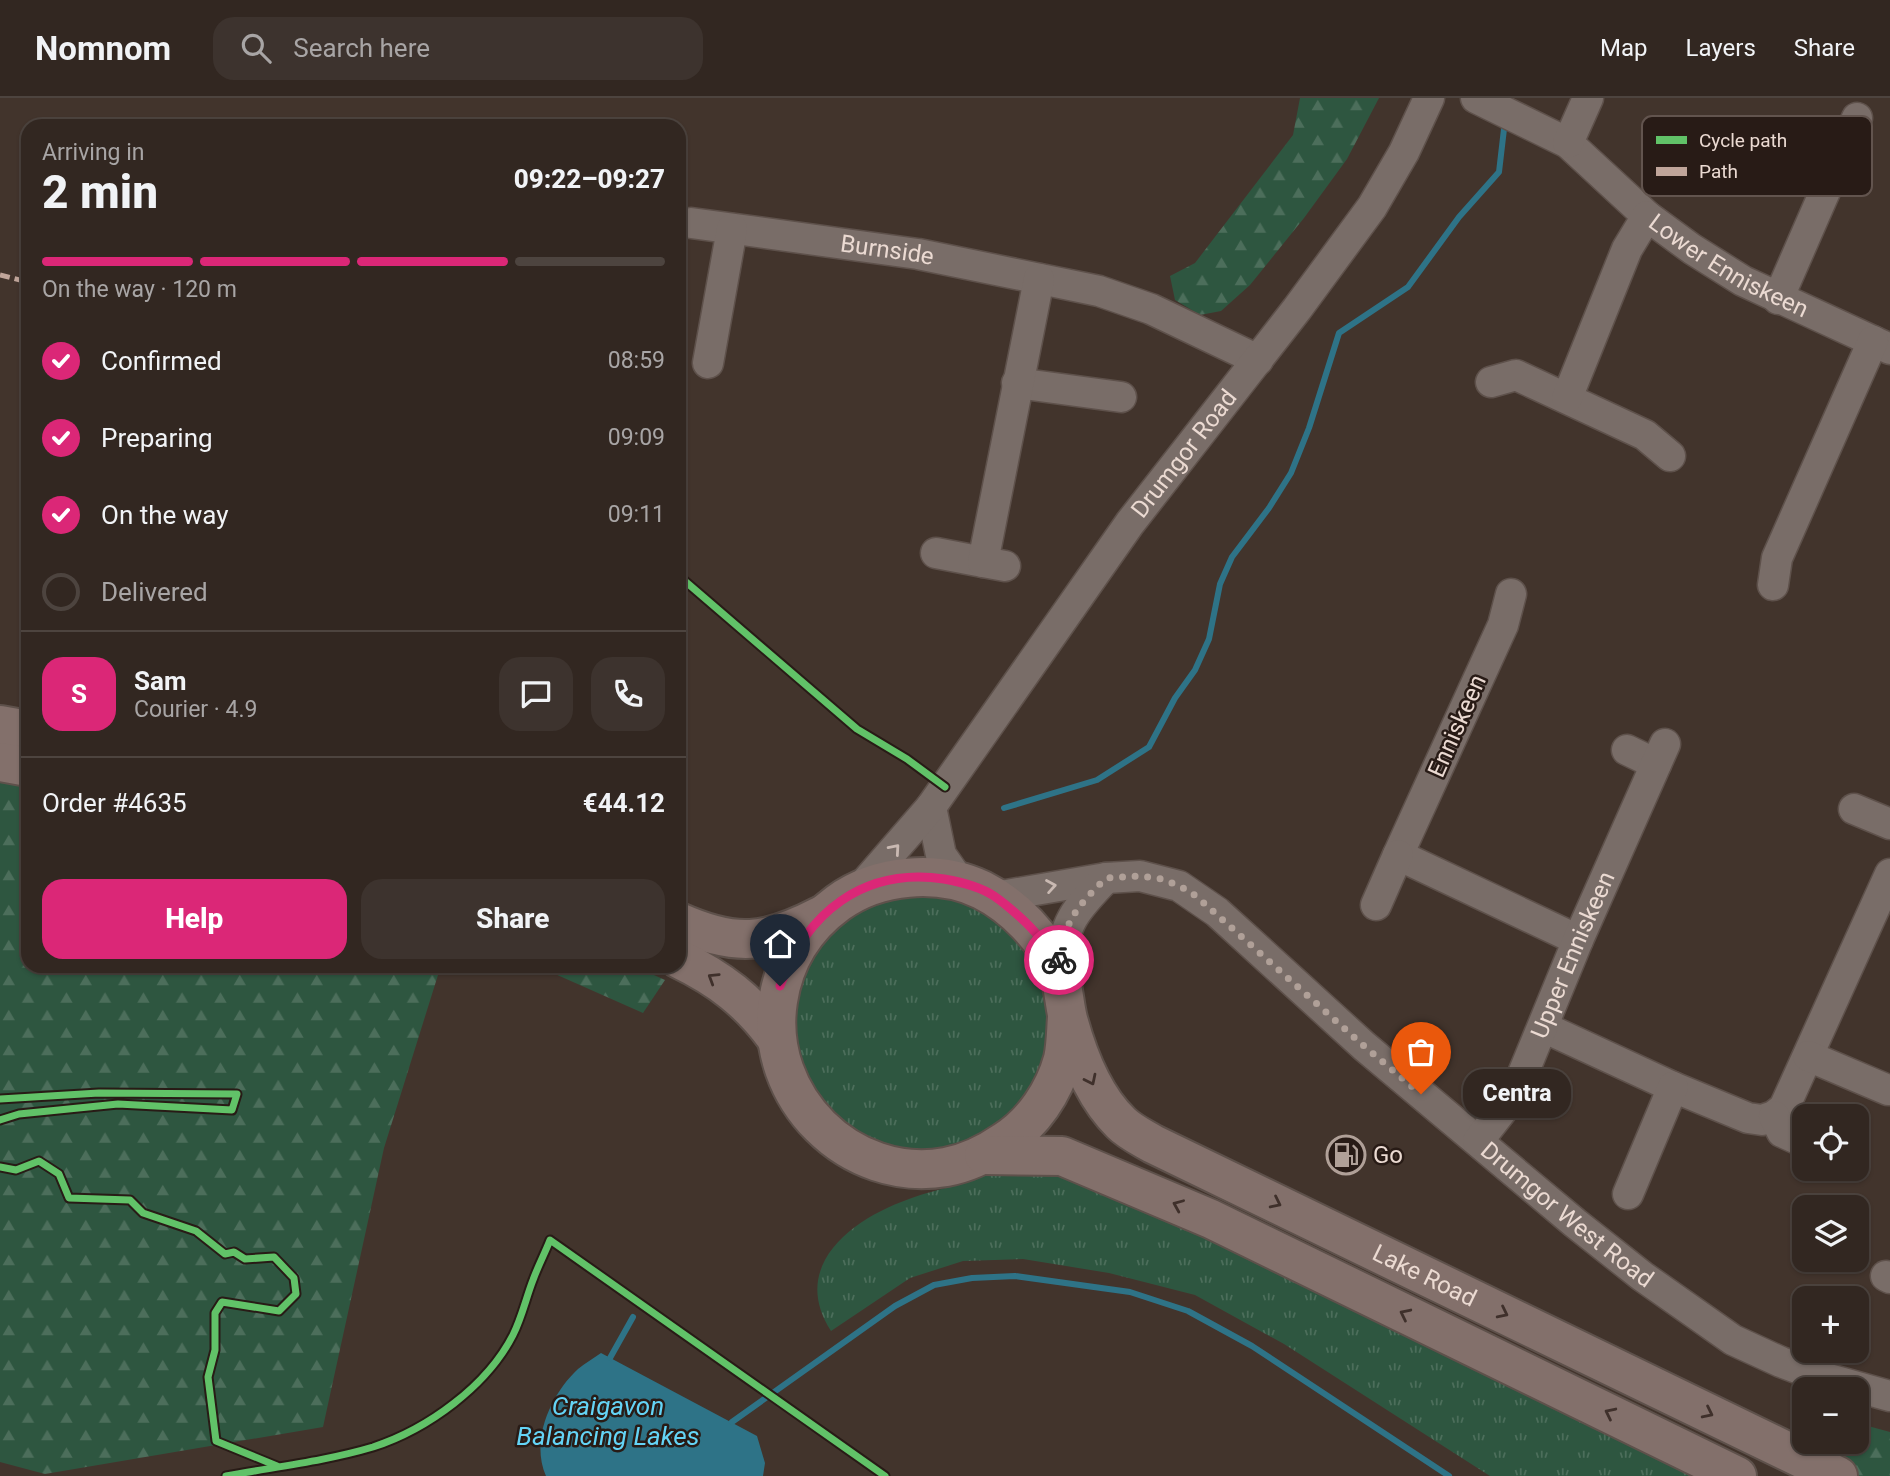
<!DOCTYPE html>
<html lang="en">
<head>
<meta charset="utf-8">
<style>
  body { margin:0; font-family:Roboto,sans-serif; background:#3d332e; color:#f1f3f6; height:100vh; display:flex; flex-direction:column; font-size:26px; white-space:nowrap }
  * { box-sizing:border-box; margin:0 }
  p { font-size:23px; color:#a8a5a5 }
  .icon { flex:none; width:38px; height:38px; fill:none; stroke:currentColor; stroke-width:2; stroke-linecap:round; stroke-linejoin:round }
  .map { position:relative; flex:1; overflow:hidden }
  .panel { position:absolute; left:21px; top:21px; width:665px; height:854px; display:flex; flex-direction:column; background:#322721; border-radius:21px; box-shadow:0 2px 5px #0004,0 0 0 2px #4d443f }
  .panel>* { flex:none }
  .buttons { position:absolute; left:1792px; top:1006px; display:grid; gap:14px }
  .buttons a { display:grid; place-items:center; width:77px; height:77px; border-radius:14px; background:#322721; box-shadow:0 2px 5px #0004,0 0 0 2px #4d443f; font-size:35px }
  .pin { position:absolute; display:grid; place-items:center; width:60px; height:60px; color:#fff; margin:-72px -30px; border-radius:50% 50% 50% 0; rotate:-45deg; box-shadow:0 0 7px #0007 }
  .pin .icon { rotate:45deg }
  .courier { position:absolute; display:grid; place-items:center; width:70px; height:70px; margin:-35px; border:5px solid #db2777; border-radius:50%; background:#fff; color:#222; box-shadow:0 2px 9px #0007 }
  .bubble { position:absolute; height:49px; border-radius:21px; background:#322721; box-shadow:0 2px 5px #0004,0 0 0 2px #4d443f; font-size:23px; font-weight:800; line-height:49px; text-align:center }
  .summary em { font-style:normal; font-weight:800 }
  .summary div { display:flex; flex-direction:column-reverse }
  .summary { display:flex; align-items:center; justify-content:space-between; height:119px; padding:0 21px }
  h1 { font-size:46px; font-weight:800; line-height:52px }
  .bar { display:grid; grid-template-columns:repeat(4,1fr); gap:10px 7px; align-content:center; height:84px; padding:0 21px }
  .bar i { height:9px; border-radius:5px; background:#4d443f }
  .bar .active { background:#db2777 }
  .bar p { grid-column:span 4 }
  .line { display:flex; align-items:center; gap:18px; padding:0 21px; border-top:2px solid #4d443f }
  .line div { flex:1 }
  .round { display:grid; place-items:center; flex:none; width:74px; height:74px; border-radius:21px; background:#3d332e }
  ol { padding:0 21px; list-style:none }
  li { display:flex; align-items:center; gap:21px; height:77px }
  li p { margin-inline-start:auto }
  li .icon { padding:7px; border-radius:50%; background:#db2777; color:#fff; stroke-width:4 }
  li:last-child { color:#a8a5a5 }
  li i { width:38px; height:38px; border:4px solid #4d443f; border-radius:50% }
  .cta { display:flex; gap:14px; margin-top:auto; padding:14px 21px }
  .cta a { flex:1; height:80px; border-radius:21px; background:#db2777; color:#fff; font-size:28px; font-weight:800; line-height:80px; text-align:center }
  .cta a+a { background:#3d332e; color:#f1f3f6 }
  header { display:flex; align-items:center; gap:42px; box-sizing:border-box; height:98px; padding:0 35px; background:#322721; border-bottom:2px solid #4d443f }
  header strong { font-size:33px }
  nav { display:flex; gap:38px; margin-inline-start:auto; font-size:24px }
  .search { width:490px; height:63px; background:#3d332e; display:flex; align-items:center; gap:18px; box-sizing:border-box; padding:0 24px; border-radius:21px; color:#a8a5a5; font-size:26px }
  .map>svg:first-child { display:block }
  .grass { fill:url(#grass-tufts) }
  .forest { fill:url(#forest-firs) }
  .water { fill:#2e7387 }
  .lines { fill:none; stroke-linecap:round; stroke-linejoin:round }
  .stream { stroke:#2e7387; stroke-width:6 }
  .minor-casing { stroke:#5e514b; stroke-width:33 }
  .highway-casing { stroke:#5e514b; stroke-width:42 }
  .minor { stroke:#796d68; stroke-width:30 }
  .highway { stroke:#83706b; stroke-width:38 }
  .quiet { stroke:#c0a59a; stroke-width:5; stroke-dasharray:10 5; stroke-linecap:butt }
  .cycleway-casing { stroke:#281b16; stroke-width:11 }
  .cycleway { stroke:#61c268; stroke-width:7 }
  .oneway { stroke:#c9b9b2 }
  .oneway2 { stroke:#3f302b }
  .done { stroke:#b0a098; stroke-width:7; stroke-dasharray:0 12.6 }
  .route { stroke:#db2777; stroke-width:9 }
  .labels { text-anchor:middle; stroke-width:5; stroke-linejoin:round; paint-order:stroke }
  .street-label { font-size:24px; fill:#ebdad2; stroke:#281b16 }
  .poi-label { font-size:24px; fill:#ebdad2; stroke:#281b16; text-anchor:start }
  .water-label { font-size:26px; font-style:italic; fill:#64d4f6; stroke:#281b16 }
  .key { fill:#281b16; stroke:#62544e; stroke-width:2 }
  .key-label { font-size:19px; fill:#ebdad2 }
</style>
</head>
<body>
<header>
<strong>Nomnom</strong>
<div class="search"><svg class="icon" aria-label="search" viewBox="0 0 24 24"><circle cx="10" cy="10" r="6"/><path d="M15 15l6 6"/></svg>Search here</div>
<nav><a>Map</a><a>Layers</a><a>Share</a></nav>
</header>
<div class="map">
<svg width="1890" height="1378" viewBox="0 0 1890 1378">
  <defs>
    <pattern id="grass-tufts" width="24" height="20" patternUnits="userSpaceOnUse" patternTransform="scale(1.75)"><rect width="24" height="20" fill="#2e5640"/><path d="M3 7l-1-3M5 7V3M7 7l1-3M15 17l-1-3M17 17v-4M19 17l1-3" fill="none" stroke="#4c6e5b"/></pattern>
    <pattern id="forest-firs" width="22" height="20" patternUnits="userSpaceOnUse" patternTransform="scale(1.75)"><rect width="22" height="20" fill="#2e5640"/><path d="M5 1l3.5 6h-7zM16 11l3.5 6h-7z" fill="#4c6e5b"/></pattern>
  </defs>
  <rect width="100%" height="100%" fill="#42342c"/>
  <!-- grass -->
  <g class="grass">
    <circle cx="922" cy="924" r="127"/>
    <path d="M1049,1071L1095,1087L1695,1374L1694,1378H1490L1284,1246L1195,1197L1109,1175L1023,1161L963,1163L910,1180L831,1233C789,1168 852,1121 909,1101C924,1095 940,1092 955,1087C969,1083 982,1074 996,1072C1013,1070 1032,1072 1049,1071Z"/>
  </g>
  <!-- forest -->
  <g class="forest">
    <path d="M1300,0H1379L1347,61L1304,120L1250,187L1221,213L1200,217L1175,202L1170,178L1195,165L1293,37Z"/>
    <path d="M0,682L28,686V868H461L438,877L384,1050L323,1329L45,1376L0,1364Z"/>
    <path d="M537,868H634L665,882L643,915Z"/>
    <path d="M1804,1318V1344H1857V1325L1890,1334V1378H1859L1802,1351Z"/>
  </g>
  <!-- water -->
  <path class="water" d="M601,1255L757,1338L765,1365L763,1378H546C530,1342 551,1296 578,1271C585,1265 594,1260 601,1255Z"/>
  <g class="lines">
    <!-- stream -->
    <g class="stream">
      <path d="M1004,710L1097,682L1149,649L1175,600L1195,572L1209,541L1220,486L1232,459L1269,410L1291,375L1309,330L1339,235L1408,189L1459,119L1499,74L1504,31L1503,23"/>
      <path d="M610,1260L633,1219"/>
      <path d="M732,1324L895,1208L934,1187L972,1180L1015,1178L1130,1194L1188,1213L1252,1248L1449,1378"/>
    </g>
    <defs>
      <g id="minor">
        <path id="s1" d="M1476,0L1568,45L1647,118L1692,151L1743,183L1890,251"/>
        <path d="M1568,45L1588,0"/>
        <path id="s2" d="M691,125L918,156L1099,193L1151,211L1258,262"/>
        <path d="M1778,201L1857,20"/>
        <path d="M708,265L732,131"/>
        <path d="M1491,284L1516,277L1645,337L1670,358"/>
        <path d="M1017,285L1121,299"/>
        <path d="M1567,300L1627,151L1647,118"/>
        <path d="M936,455L983,464"/>
        <path d="M1005,468L983,464L1039,181"/>
        <path d="M1773,487L1777,460L1873,243"/>
        <path d="M1511,496L1503,527L1398,757L1578,842"/>
        <path d="M1627,652L1656,666"/>
        <path d="M931,709L941,757L960,784"/>
        <path d="M1854,711L1890,726"/>
        <path id="s3" d="M858,793L931,709L1130,425L1297,211L1372,109L1404,54L1429,0"/>
        <path id="s4" d="M995,799L1106,780L1140,778L1179,788L1217,814L1364,948L1575,1125L1642,1178L1733,1242L1781,1264L1818,1278L1890,1298"/>
        <path d="M1376,807L1398,757"/>
        <path d="M1057,871C1066,823 1073,814 1106,780"/>
        <path d="M1543,929L1673,989L1748,1020L1762,1022L1774,1018L1784,1010L1890,776"/>
        <path d="M1808,958L1888,992"/>
        <path d="M1774,1018L1782,1034L1804,1044"/>
        <path id="s5" d="M1478,1043L1503,1011L1520,983L1578,842L1665,646"/>
        <path d="M1628,1096L1673,989"/>
        <path d="M1886,1178L1890,1180"/>
      </g>
      <g id="highway">
        <path d="M0,627L28,632"/>
        <path d="M0,664L28,669"/>
        <path d="M679,824C735,849 766,846 820,818"/>
        <path d="M679,861C720,881 749,903 776,940"/>
        <path id="s6" d="M1067,919C1066,932 1066,948 1063,961C1054,994 1033,1025 1005,1043C986,1056 968,1065 946,1069C850,1086 763,999 778,903C784,863 805,829 838,805C878,776 938,771 982,792C1014,808 1045,840 1058,873C1064,889 1064,905 1068,921C1078,958 1093,998 1121,1025C1130,1034 1143,1040 1153,1046L1838,1378"/>
        <path d="M984,1057L1062,1058L1211,1121L1737,1378"/>
      </g>
    </defs>
    <!-- minor casing -->
    <use href="#minor" class="minor-casing"/>
    <!-- highway casing -->
    <use href="#highway" class="highway-casing"/>
    <!-- minor -->
    <use href="#minor" class="minor"/>
    <!-- highway -->
    <use href="#highway" class="highway"/>
    <!-- quiet -->
    <path class="quiet" d="M0,177L28,184"/>
    <defs>
      <g id="cycleway">
        <path d="M679,478L857,631L907,661L945,689"/>
        <path d="M0,1001L99,995L237,996L232,1012L118,1006L19,1016L0,1022"/>
        <path d="M0,1069L16,1072L39,1063L59,1076L69,1100L130,1102L143,1115L196,1133L225,1156L234,1154L245,1161L274,1159L294,1180L296,1196L279,1213L222,1204L215,1215V1252L208,1279L216,1343L277,1368"/>
        <path d="M226,1378C274,1369 326,1363 373,1349C428,1331 487,1288 513,1237C522,1219 526,1200 533,1182C538,1168 545,1155 550,1142L885,1378"/>
      </g>
    </defs>
    <!-- cycleway casing -->
    <use href="#cycleway" class="cycleway-casing"/>
    <!-- cycleway -->
    <use href="#cycleway" class="cycleway"/>
  </g>
  <!-- one-way arrows -->
  <defs><path id="oneway-chevron" d="M-2-3.5L2.5 0L-2 3.5" fill="none" stroke-width="1.6" stroke-linecap="round" stroke-linejoin="round" transform="scale(1.75)"/></defs>
  <g class="oneway">
    <use href="#oneway-chevron" transform="translate(895 751) rotate(-49)"/>
    <use href="#oneway-chevron" transform="translate(1051 788) rotate(-10)"/>
  </g>
  <g class="oneway2">
    <use href="#oneway-chevron" transform="translate(713 880) rotate(-148)"/>
    <use href="#oneway-chevron" transform="translate(1091 982) rotate(64)"/>
    <use href="#oneway-chevron" transform="translate(1276 1105) rotate(26)"/>
    <use href="#oneway-chevron" transform="translate(1178 1107) rotate(-157)"/>
    <use href="#oneway-chevron" transform="translate(1503 1215) rotate(26)"/>
    <use href="#oneway-chevron" transform="translate(1405 1216) rotate(-154)"/>
    <use href="#oneway-chevron" transform="translate(1610 1315) rotate(-154)"/>
    <use href="#oneway-chevron" transform="translate(1708 1315) rotate(26)"/>
  </g>
  <g class="lines">
    <!-- done -->
    <path class="done" d="M1059,862C1066,820 1077,809 1106,780L1140,778L1161,781L1180,788L1196,798L1364,948L1421,996"/>
    <!-- route -->
    <path class="route" d="M780,888C806,815 863,769 944,781C961,784 979,788 994,798C1007,807 1029,826 1038,838C1046,848 1051,860 1057,871L1059,862"/>
  </g>
  <!-- icons -->
  <defs>
    <symbol id="fuel-ring" viewBox="-11 -11 22 22"><circle r="9.5" fill="#281b16" stroke="#b0a098" stroke-width="1.5"/><path d="M-5.5-6h7V0h2V4h1.3V-2.5L3-4.5l.8-.8L6-3V5H2.5V1h-1V6h-7ZM-4.2-4.7v3.2H.2V-4.7Z" fill="#b0a098"/></symbol>
  </defs>
  <g fill-rule="evenodd">
    <use href="#fuel-ring" x="1324" y="1035" width="44" height="44"/>
  </g>
  <g class="labels">
    <!-- street labels -->
    <g class="street-label">
      <text dy="8" stroke="none"><textPath href="#s2" startOffset="198">Burnside</textPath></text>
      <text dy="8" stroke="none"><textPath href="#s1" startOffset="306">Lower Enniskeen</textPath></text>
      <text dy="8" stroke="none"><textPath href="#s3" startOffset="546">Drumgor Road</textPath></text>
      <text transform="translate(1457 628) rotate(-66)" y="8">Enniskeen</text>
      <text dy="8" stroke="none"><textPath href="#s5" startOffset="210">Upper Enniskeen</textPath></text>
      <text dy="8" stroke="none"><textPath href="#s4" startOffset="696">Drumgor West Road</textPath></text>
      <text dy="8" stroke="none"><textPath href="#s6" startOffset="1374">Lake Road</textPath></text>
    </g>
    <!-- poi labels -->
    <g class="poi-label">
      <text x="1373" y="1065">Go</text>
    </g>
    <!-- water labels -->
    <g class="water-label">
      <text x="608" y="1317">Craigavon<tspan x="608" dy="30">Balancing Lakes</tspan></text>
    </g>
  </g>
  <!-- legend -->
  <rect x="1642" y="18" width="230" height="80" rx="10" class="key"/>
  <rect x="1656" y="38" width="31" height="8" fill="#61c268"/>
  <rect x="1656" y="69" width="31" height="9" fill="#c0a59a"/>
  <g class="key-label">
    <text x="1699" y="49">Cycle path</text>
    <text x="1699" y="80">Path</text>
  </g>
</svg>
<div class="buttons">
<a><svg class="icon" aria-label="locate" viewBox="0 0 24 24"><circle cx="12" cy="12" r="6"/><path d="M12 2v4M12 18v4M2 12h4M18 12h4"/></svg></a>
<a><svg class="icon" aria-label="layers" viewBox="0 0 24 24"><path d="M12 4l9 5-9 5-9-5zM3 14l9 5 9-5"/></svg></a>
<a>+</a>
<a>−</a>
</div>
<div class="pin" style="left:1421px;top:996px;background:#ea580c"><svg class="icon" aria-label="bag" viewBox="0 0 24 24"><path d="M5 8h14l-1 12H6zM9 8a3 3 0 0 1 6 0"/></svg></div>
<div class="pin" style="left:780px;top:888px;background:#1f2937"><svg class="icon" aria-label="home" viewBox="0 0 24 24"><path d="M3 11l9-7 9 7M6 9v11h12V9"/></svg></div>
<div class="courier" style="left:1059px;top:862px"><svg class="icon" aria-label="bike" viewBox="0 0 24 24"><circle cx="6" cy="16" r="4"/><circle cx="18" cy="16" r="4"/><path d="M6 16l4-8h5l3 8M10 8l3 8H6M13 5h3"/></svg></div>
<div class="bubble" style="left:1463px;top:971px;width:108px">Centra</div>
<section class="panel">
<div class="summary"><div><h1>2 min</h1><p>Arriving in</p></div><em>09:22–09:27</em></div>
<div class="bar"><i class="active"></i><i class="active"></i><i class="active"></i><i></i><p>On the way · 120 m</p></div>
<ol>
<li><svg class="icon" aria-label="check" viewBox="0 0 24 24"><path d="M5 12l5 5 9-10"/></svg>Confirmed<p>08:59</p></li>
<li><svg class="icon" aria-label="check" viewBox="0 0 24 24"><path d="M5 12l5 5 9-10"/></svg>Preparing<p>09:09</p></li>
<li><svg class="icon" aria-label="check" viewBox="0 0 24 24"><path d="M5 12l5 5 9-10"/></svg>On the way<p>09:11</p></li>
<li><i></i>Delivered</li>
</ol>
<div class="line" style="height:126px"><b class="round" style="background:#db2777;color:#fff">S</b><div><b>Sam</b><p>Courier · 4.9</p></div><a class="round"><svg class="icon" aria-label="chat" viewBox="0 0 24 24"><path d="M4 5h16v11H9l-5 4z"/></svg></a><a class="round"><svg class="icon" aria-label="phone" viewBox="0 0 24 24"><path d="M5 4h4l2 5-3 2q2 4 5 5l2-3 5 2v4C11 20 4 13 5 4z"/></svg></a></div>
<div class="line" style="height:91px"><div>Order #4635</div><b>€44.12</b></div>
<div class="cta"><a>Help</a><a>Share</a></div>
</section>
</div>
</body>
</html>
